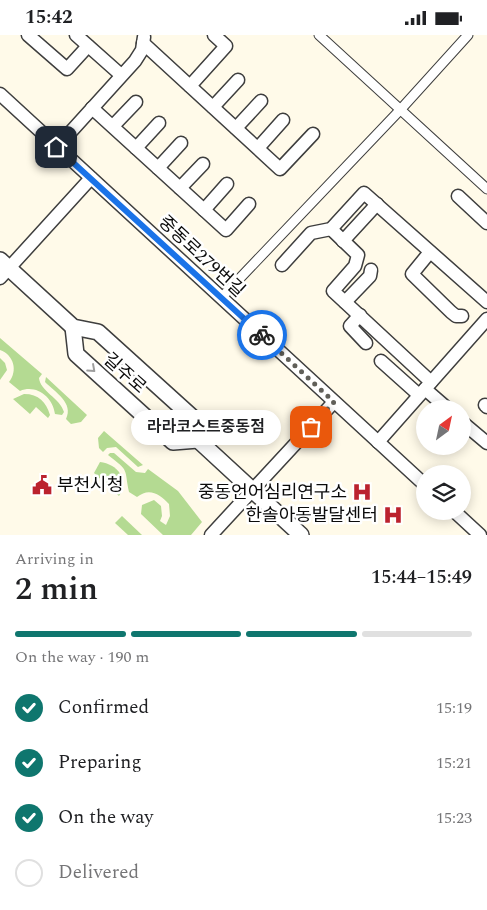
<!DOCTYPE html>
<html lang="en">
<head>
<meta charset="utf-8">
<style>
  body { margin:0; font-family:Spectral,"Noto Sans KR",serif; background:#f6f6f6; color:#202124; height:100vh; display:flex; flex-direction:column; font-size:19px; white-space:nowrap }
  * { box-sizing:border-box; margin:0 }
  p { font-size:16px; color:#757577 }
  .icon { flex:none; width:28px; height:28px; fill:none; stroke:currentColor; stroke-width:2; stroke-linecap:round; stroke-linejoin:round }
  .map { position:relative; height:500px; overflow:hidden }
  .panel { display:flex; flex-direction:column; background:#fff; flex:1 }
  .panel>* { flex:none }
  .needle { width:32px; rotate:33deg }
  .buttons { position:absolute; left:416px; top:365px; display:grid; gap:10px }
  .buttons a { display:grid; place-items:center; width:55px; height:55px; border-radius:50%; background:#fff; box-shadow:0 2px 12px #0003; font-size:25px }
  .pin { position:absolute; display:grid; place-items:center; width:42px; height:42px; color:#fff; margin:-21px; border-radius:10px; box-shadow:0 2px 8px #0006 }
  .courier { position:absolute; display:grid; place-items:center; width:50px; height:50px; margin:-25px; border:4px solid #1a73e8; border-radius:50%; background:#fff; color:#222; box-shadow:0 1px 6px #0007 }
  .bubble { position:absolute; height:35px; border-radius:18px; background:#fff; box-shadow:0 2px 12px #0003; font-size:16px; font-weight:600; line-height:35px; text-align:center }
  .headline em { font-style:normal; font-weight:600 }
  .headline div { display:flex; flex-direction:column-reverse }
  .headline { display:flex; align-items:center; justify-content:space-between; height:85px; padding:0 15px }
  h1 { font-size:32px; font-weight:600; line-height:38px }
  .bar { display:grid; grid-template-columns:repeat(4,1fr); gap:8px 5px; align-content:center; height:60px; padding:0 15px }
  .bar i { height:6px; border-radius:4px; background:#e0e0e0 }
  .bar .active { background:#0f766e }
  .bar p { grid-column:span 4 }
  ol { padding:0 15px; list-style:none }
  li { display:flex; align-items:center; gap:15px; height:55px }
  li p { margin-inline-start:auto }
  li .icon { padding:5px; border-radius:50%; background:#0f766e; color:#fff; stroke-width:4 }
  li:last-child { color:#757577 }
  li i { width:28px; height:28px; border:2px solid #e0e0e0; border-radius:50% }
  .status { display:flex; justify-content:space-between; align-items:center; height:35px; padding:0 25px; background:#fff; direction:ltr }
  .status svg { height:14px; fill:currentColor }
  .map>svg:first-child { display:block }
  .forest { fill:#b4da92 }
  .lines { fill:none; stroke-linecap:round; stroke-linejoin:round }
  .pedestrian-casing { stroke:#3e3e3e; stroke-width:11 }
  .minor-casing { stroke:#3e3e3e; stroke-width:15 }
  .tertiary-casing { stroke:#3e3e3e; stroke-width:18 }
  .pedestrian { stroke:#fff; stroke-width:9 }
  .minor { stroke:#fff; stroke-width:12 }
  .tertiary { stroke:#fff; stroke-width:15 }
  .oneway { stroke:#9d9d9d }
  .done { stroke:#605f59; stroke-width:5; stroke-dasharray:0 9 }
  .route { stroke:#1a73e8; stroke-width:6 }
  .labels { text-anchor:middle; stroke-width:5; stroke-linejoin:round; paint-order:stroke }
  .street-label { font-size:18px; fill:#0b0b0b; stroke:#fff }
  .poi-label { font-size:18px; fill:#0b0b0b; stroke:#fff; text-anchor:end }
</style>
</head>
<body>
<div class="status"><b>15:42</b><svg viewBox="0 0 49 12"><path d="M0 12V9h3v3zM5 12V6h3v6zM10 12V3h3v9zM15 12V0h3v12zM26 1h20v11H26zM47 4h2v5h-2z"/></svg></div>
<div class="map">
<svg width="487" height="500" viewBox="0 0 487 500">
  <rect width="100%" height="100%" fill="#fffae9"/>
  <!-- forest -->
  <g class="forest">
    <path d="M0,303L42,339L39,343C40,356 60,363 64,377L62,380L55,379C53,362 36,349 20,356L9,347C18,336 14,320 0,315Z"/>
    <path d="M0,323L5,328L7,335L0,345Z"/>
    <path d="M46,342L87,380L81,387L71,389L66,384C74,368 55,357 45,347Z"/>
    <path d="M24,359C39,359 46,367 50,380L48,383L36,372L30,379L13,364Z"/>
    <path d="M104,396L143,430L138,432L116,412L107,413L103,417L99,413L98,403Z"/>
    <path d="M110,418H114L136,437L145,438L148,434L178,456L202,487L191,500H163L141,479L142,470L154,465L161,471L162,481L160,486L166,490L170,481L169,469C160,459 149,452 137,462L129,457C124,433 130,437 108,420Z"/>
    <path d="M100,427C117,429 130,444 119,461L94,438Z"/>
    <path d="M122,481L142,500H128L115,488Z"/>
  </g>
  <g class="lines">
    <defs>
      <g id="pedestrian">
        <path d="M319,0L487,154"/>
        <path d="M221,263L401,74L468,0"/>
      </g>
      <g id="minor">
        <path d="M28,0L67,34L88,11"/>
        <path d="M76,0L121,40"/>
        <path d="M143,8L280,134L313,99"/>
        <path d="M190,51L226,11L214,0"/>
        <path d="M0,59L425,450"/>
        <path d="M213,72L238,45"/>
        <path d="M92,73L226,195L249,169"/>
        <path d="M113,91L136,67"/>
        <path d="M236,93L261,66"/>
        <path d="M57,112L135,26L142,15L144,2"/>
        <path d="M136,113L159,88"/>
        <path d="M258,113L283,85"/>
        <path d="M158,133L181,108"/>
        <path d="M180,153L203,129"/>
        <path d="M458,161L487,188"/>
        <path d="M204,175L227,149"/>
        <path d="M331,194L358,220L355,231L333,256L431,347"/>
        <path d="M343,206L377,169"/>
        <path d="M430,217L412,239L451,277L456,281H462"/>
        <path d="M282,230L311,198L331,194L364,158L487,267"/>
        <path d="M0,243L91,143"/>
        <path d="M345,267L370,241L371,235"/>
        <path d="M360,280L350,291L366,308"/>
        <path d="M381,326L419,360"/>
        <path d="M425,354L448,374"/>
        <path d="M485,370L487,372"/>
        <path d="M462,387L487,408"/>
        <path d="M378,407L487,284"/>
        <path d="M454,476L480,500"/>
        <path d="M211,500L334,367"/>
      </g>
      <g id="tertiary">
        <path d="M0,225L73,292L98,297L192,382L198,405L301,500"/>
        <path d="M73,292L76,319L173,407L198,405"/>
      </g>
    </defs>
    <!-- pedestrian casing -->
    <use href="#pedestrian" class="pedestrian-casing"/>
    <!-- minor casing -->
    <use href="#minor" class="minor-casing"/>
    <!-- tertiary casing -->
    <use href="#tertiary" class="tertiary-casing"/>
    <!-- pedestrian -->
    <use href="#pedestrian" class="pedestrian"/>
    <!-- minor -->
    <use href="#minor" class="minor"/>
    <!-- tertiary -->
    <use href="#tertiary" class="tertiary"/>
  </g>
  <!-- one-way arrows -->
  <defs><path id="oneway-chevron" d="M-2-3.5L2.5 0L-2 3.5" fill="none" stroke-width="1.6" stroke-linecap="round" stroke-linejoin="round" transform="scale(1.25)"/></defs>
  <use class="oneway" href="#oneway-chevron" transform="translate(92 334) rotate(42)"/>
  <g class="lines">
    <!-- done -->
    <path class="done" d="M262,300L334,367L311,392"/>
    <!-- route -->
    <path class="route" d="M56,112L262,300"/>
  </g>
  <!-- icons -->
  <defs>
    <symbol id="civic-bare" viewBox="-9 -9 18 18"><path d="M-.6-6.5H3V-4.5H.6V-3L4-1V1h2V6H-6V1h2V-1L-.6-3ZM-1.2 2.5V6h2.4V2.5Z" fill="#bb222e" stroke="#fff" stroke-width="2.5" paint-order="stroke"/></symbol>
    <symbol id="hospital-bare" viewBox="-9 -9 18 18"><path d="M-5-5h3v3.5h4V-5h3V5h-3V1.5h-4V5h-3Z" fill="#bb222e" stroke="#fff" stroke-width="2.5" paint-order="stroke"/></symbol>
  </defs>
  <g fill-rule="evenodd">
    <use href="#civic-bare" x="28" y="436" width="28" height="28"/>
    <use href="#hospital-bare" x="348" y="443" width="28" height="28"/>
    <use href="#hospital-bare" x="379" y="466" width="28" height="28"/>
  </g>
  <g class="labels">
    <!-- street labels -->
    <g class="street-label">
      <text transform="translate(202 221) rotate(43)" y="6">중동로279번길</text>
      <text transform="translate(125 338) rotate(42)" y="6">길주로</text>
    </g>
    <!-- poi labels -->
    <g class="poi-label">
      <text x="57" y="456" text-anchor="start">부천시청</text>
      <text x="347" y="463">중동언어심리연구소</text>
      <text x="378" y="486">한솔아동발달센터</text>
    </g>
  </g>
</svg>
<div class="buttons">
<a><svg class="needle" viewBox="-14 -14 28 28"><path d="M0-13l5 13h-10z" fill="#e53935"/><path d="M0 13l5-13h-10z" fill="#757577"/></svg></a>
<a><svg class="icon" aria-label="layers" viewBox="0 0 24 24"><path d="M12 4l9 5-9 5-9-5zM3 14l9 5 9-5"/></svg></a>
</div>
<div class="pin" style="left:311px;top:392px;background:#ea580c"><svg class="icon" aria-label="bag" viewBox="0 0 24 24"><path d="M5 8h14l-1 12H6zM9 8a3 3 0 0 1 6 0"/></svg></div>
<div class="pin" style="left:56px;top:112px;background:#1f2937"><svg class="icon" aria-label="home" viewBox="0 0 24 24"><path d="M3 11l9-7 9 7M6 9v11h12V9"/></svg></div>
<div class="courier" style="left:262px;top:300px"><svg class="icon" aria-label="bike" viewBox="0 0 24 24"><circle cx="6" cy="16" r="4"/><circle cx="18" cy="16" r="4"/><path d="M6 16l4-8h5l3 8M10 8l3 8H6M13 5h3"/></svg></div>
<div class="bubble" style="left:131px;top:375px;width:150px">라라코스트중동점</div>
</div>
<section class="panel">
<div class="headline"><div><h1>2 min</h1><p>Arriving in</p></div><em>15:44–15:49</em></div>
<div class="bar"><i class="active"></i><i class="active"></i><i class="active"></i><i></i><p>On the way · 190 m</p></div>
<ol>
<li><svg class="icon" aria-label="check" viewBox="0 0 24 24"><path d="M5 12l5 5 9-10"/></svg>Confirmed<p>15:19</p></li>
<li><svg class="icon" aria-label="check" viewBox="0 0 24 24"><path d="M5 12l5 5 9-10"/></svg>Preparing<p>15:21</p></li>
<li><svg class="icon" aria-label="check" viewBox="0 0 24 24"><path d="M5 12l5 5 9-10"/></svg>On the way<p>15:23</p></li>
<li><i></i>Delivered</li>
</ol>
</section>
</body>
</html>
